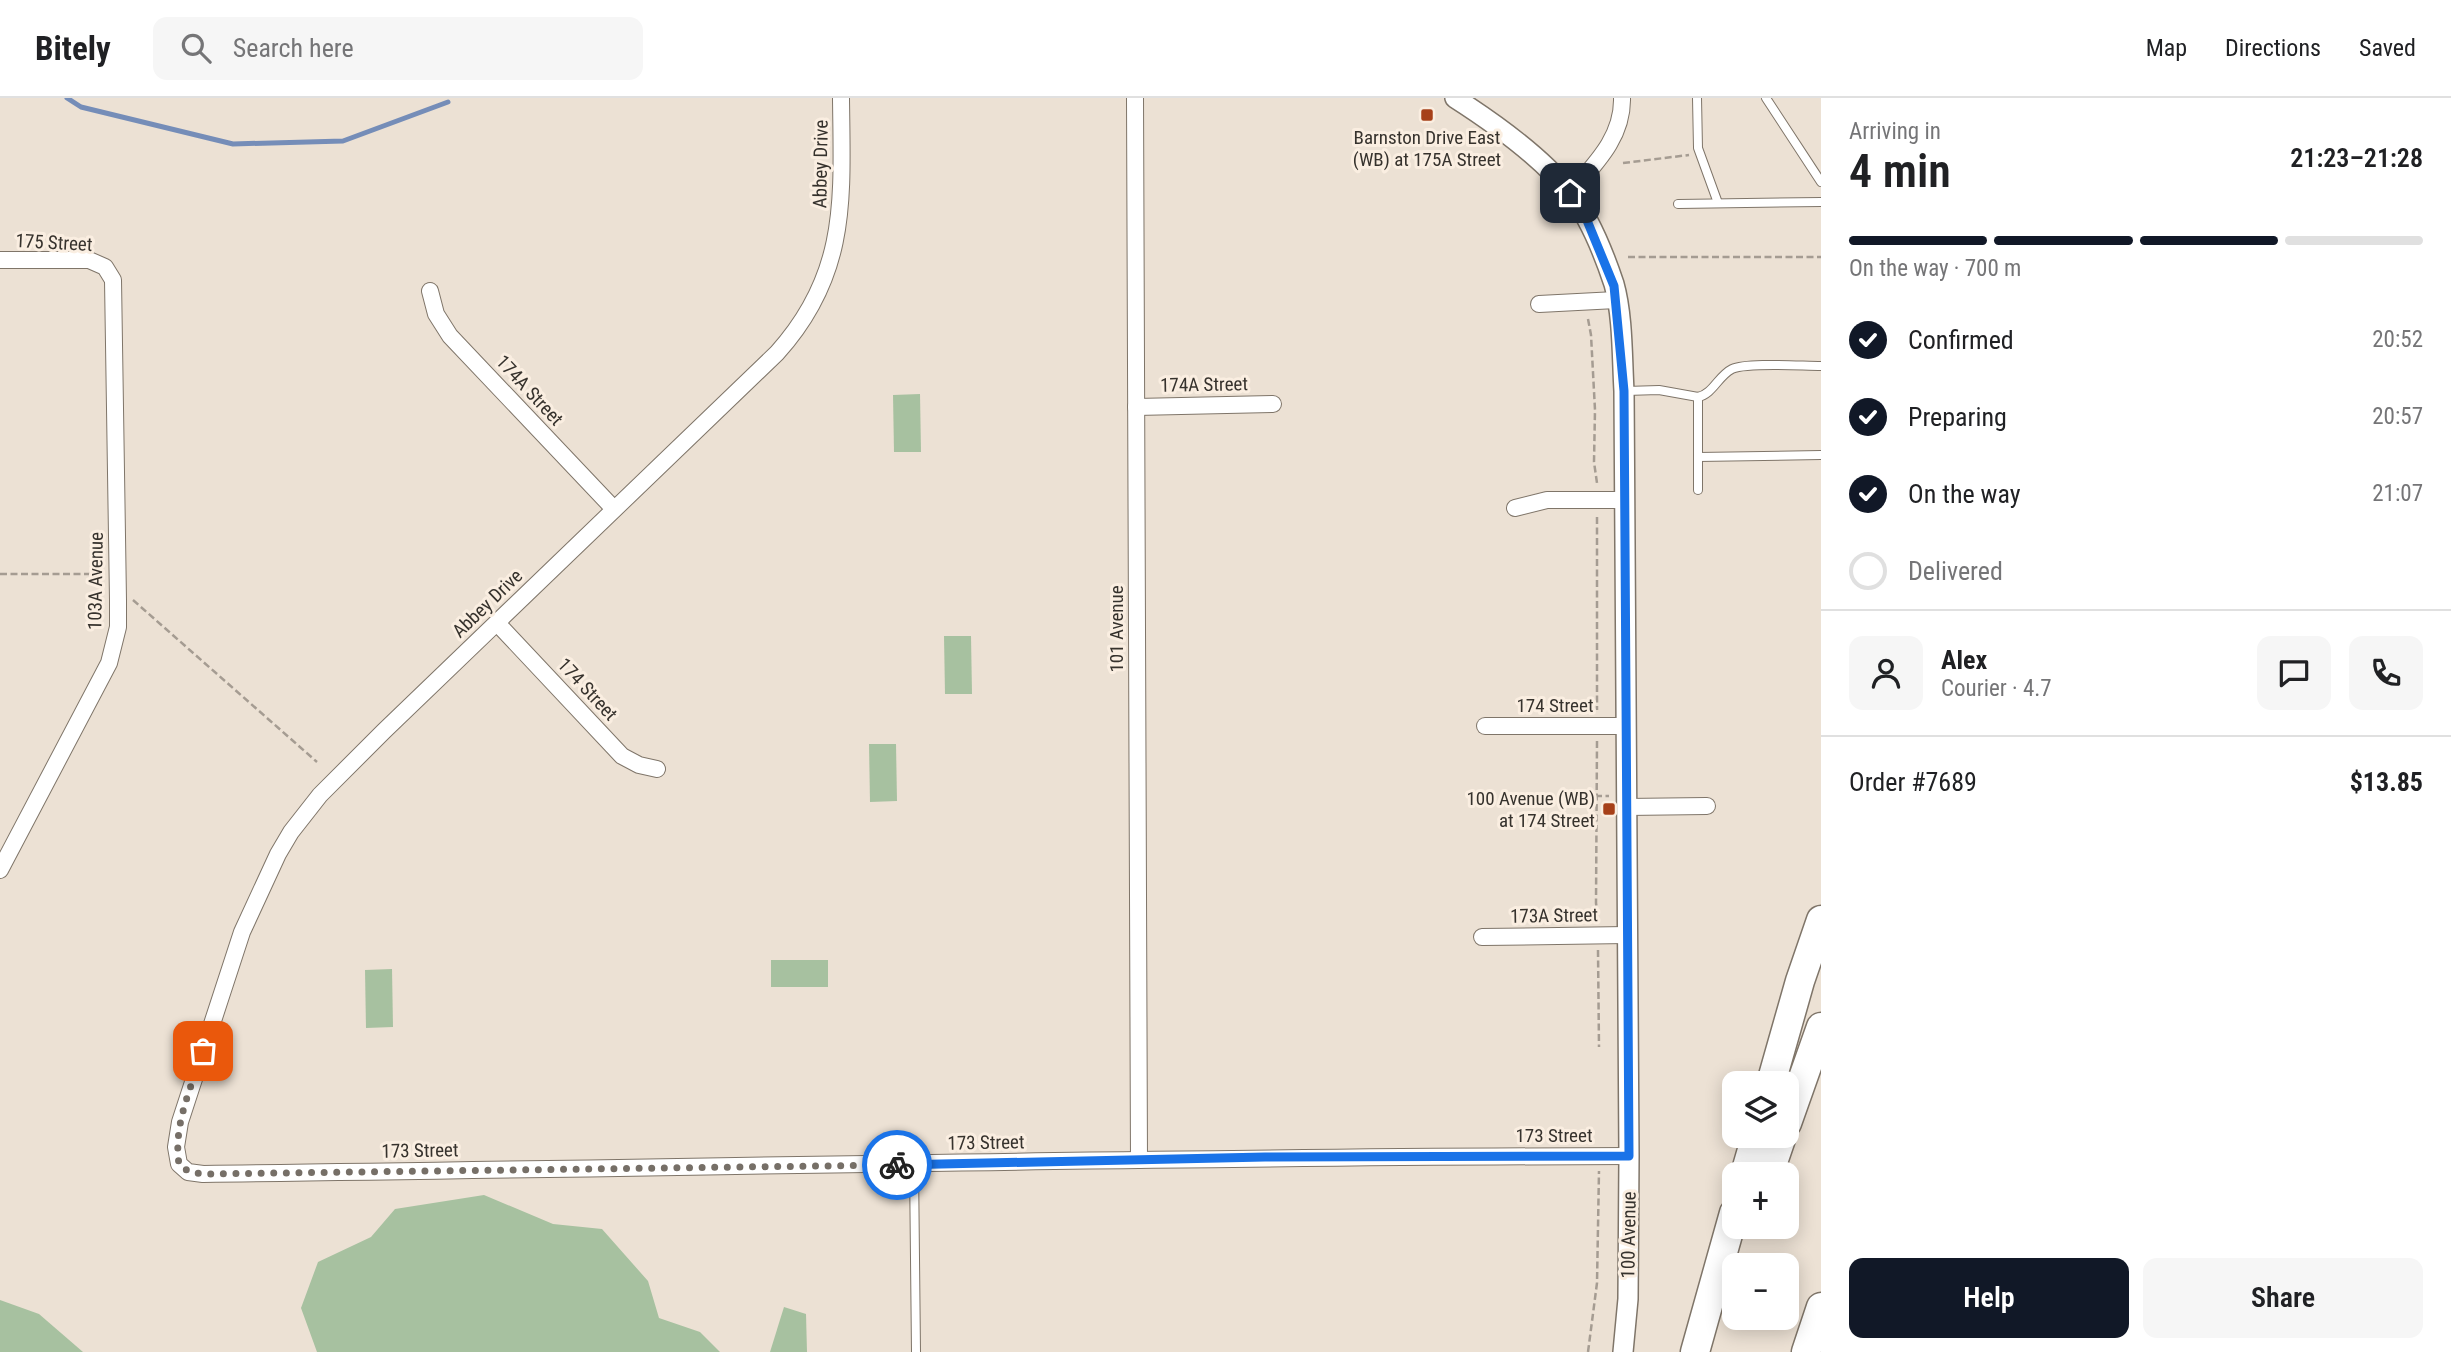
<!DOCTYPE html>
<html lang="en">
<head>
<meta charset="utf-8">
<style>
  body { margin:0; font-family:"Roboto Condensed",sans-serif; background:#f6f6f6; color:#202124; height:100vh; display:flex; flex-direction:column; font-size:26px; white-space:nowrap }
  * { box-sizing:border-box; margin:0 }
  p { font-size:23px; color:#757577 }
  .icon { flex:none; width:38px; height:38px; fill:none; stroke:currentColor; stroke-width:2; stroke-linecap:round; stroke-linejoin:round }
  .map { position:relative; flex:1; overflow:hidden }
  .drawer { display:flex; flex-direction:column; background:#fff; width:630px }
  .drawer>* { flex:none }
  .controls { position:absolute; left:1722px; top:973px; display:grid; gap:14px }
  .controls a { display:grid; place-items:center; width:77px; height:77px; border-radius:14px; background:#fff; box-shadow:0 4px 18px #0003; font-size:35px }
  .pin { position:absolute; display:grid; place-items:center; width:60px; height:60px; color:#fff; margin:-30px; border-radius:14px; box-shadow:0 4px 10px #0006 }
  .courier { position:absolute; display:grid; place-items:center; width:70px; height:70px; margin:-35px; border:5px solid #1a73e8; border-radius:50%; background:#fff; color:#222; box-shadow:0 2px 9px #0007 }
  .overview em { font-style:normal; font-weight:600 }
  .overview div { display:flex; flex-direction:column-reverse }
  .overview { display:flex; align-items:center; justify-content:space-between; height:119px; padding:0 28px }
  h1 { font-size:46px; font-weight:600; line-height:52px }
  .bar { display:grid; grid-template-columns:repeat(4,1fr); gap:10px 7px; align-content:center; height:84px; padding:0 28px }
  .bar i { height:9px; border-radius:5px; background:#e0e0e0 }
  .bar .active { background:#111827 }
  .bar p { grid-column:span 4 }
  .line { display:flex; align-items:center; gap:18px; padding:0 28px; border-top:2px solid #e0e0e0 }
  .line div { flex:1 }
  .round { display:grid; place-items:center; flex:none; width:74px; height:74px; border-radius:14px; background:#f6f6f6 }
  ol { padding:0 28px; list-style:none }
  li { display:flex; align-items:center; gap:21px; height:77px }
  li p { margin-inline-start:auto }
  li .icon { padding:7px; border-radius:50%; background:#111827; color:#fff; stroke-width:4 }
  li:last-child { color:#757577 }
  li i { width:38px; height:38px; border:4px solid #e0e0e0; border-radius:50% }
  .cta { display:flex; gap:14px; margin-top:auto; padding:14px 28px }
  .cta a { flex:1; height:80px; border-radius:14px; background:#111827; color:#fff; font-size:28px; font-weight:600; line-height:80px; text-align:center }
  .cta a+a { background:#f6f6f6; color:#202124 }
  header { display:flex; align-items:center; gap:42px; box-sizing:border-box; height:98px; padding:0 35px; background:#fff; border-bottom:2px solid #e0e0e0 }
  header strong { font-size:33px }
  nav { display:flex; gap:38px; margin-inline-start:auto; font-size:24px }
  .search { width:490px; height:63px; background:#f6f6f6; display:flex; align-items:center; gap:18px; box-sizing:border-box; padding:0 24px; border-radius:14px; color:#757577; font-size:26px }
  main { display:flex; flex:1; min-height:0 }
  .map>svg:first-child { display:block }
  .green { fill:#a7c1a0 }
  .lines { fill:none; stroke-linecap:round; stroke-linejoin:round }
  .stream { stroke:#758db8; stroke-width:5 }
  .service-casing { stroke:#7f7569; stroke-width:10 }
  .minor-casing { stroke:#7f7569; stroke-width:18 }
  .tertiary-casing { stroke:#7f7569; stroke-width:22 }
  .motorway-casing { stroke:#7f7569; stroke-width:31 }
  .path { stroke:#a59c92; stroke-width:2.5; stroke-dasharray:7 3.5; stroke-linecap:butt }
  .service { stroke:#fff; stroke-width:8 }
  .minor { stroke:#fff; stroke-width:16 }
  .tertiary { stroke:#fff; stroke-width:19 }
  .motorway { stroke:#fff; stroke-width:28 }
  .done { stroke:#766f67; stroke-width:7; stroke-dasharray:0 12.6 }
  .route { stroke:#1a73e8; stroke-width:9 }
  .poi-dot { fill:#a64019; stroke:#faeee1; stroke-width:2.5 }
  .labels { text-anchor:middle; stroke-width:6; stroke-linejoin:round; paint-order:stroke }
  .poi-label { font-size:19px; fill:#36322d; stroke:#faeee1 }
  .street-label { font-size:19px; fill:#36322d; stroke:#faeee1 }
</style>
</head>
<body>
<header>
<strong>Bitely</strong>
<div class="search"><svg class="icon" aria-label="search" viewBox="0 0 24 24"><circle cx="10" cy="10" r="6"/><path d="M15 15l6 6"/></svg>Search here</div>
<nav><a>Map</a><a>Directions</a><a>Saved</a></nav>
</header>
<main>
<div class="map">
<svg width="1821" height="1254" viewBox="0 0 1821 1254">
  <rect width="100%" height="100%" fill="#ece1d4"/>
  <!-- green -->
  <g class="green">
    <path d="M920,296L921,354H894L893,297Z"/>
    <path d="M944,538H971L972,596H945Z"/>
    <path d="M869,646H896L897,703L870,704Z"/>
    <rect x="771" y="862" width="57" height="27"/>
    <path d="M392,871L393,929L366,930L365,872Z"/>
    <path d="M484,1097L553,1126L602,1131L648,1183L659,1220L700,1234L720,1254H317L301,1210L318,1164L371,1139L395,1111Z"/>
    <path d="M0,1202L39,1216L83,1254H0Z"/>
    <path d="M784,1209L806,1216L807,1254H770Z"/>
  </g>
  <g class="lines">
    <!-- stream -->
    <path class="stream" d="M67,0L81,9L233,46L343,43L448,4"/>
    <defs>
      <g id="service">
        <path d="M1697,0L1698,50L1718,105"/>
        <path d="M1766,0L1821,84"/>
        <path d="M1678,106L1821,104"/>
        <path d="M1626,293L1659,292L1698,299C1713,296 1718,278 1732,271C1747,264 1801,268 1821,268"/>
        <path d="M1698,299V392"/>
        <path d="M1698,359L1821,357"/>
        <path d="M914,1067L916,1254"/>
      </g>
      <g id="minor">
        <path d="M841,0C842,100 849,175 777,255L384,633L320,697L291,734L278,756L242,834L180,1024L176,1049L179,1066L188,1074L203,1076C678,1070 1154,1059 1629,1058"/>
        <path d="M1135,0L1139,1062"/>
        <path d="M1570,95C1594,67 1623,40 1622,0"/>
        <path d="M0,162H89L105,169L113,182L118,502V529L109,565L0,772"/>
        <path d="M430,193L436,216L450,238L614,411"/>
        <path d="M1539,206L1616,202"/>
        <path d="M1136,309L1273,306"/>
        <path d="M1515,410L1547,402H1625"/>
        <path d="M497,525L622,658L639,667L657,671"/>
        <path d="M1485,628H1626"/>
        <path d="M1626,709L1707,708"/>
        <path d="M1482,839L1627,837"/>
      </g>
      <path id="tertiary" d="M1455,0C1494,25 1541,58 1570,95C1590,120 1604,156 1614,186C1623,218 1622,260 1624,293L1629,1058L1628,1201L1623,1254"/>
      <g id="motorway">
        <path d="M1771,985L1800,883L1821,822"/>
        <path d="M1787,1025L1821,929"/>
        <path d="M1745,1076L1756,1038"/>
        <path d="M1769,1076L1782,1038"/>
        <path d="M1695,1254L1734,1115"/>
        <path d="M1806,1254L1821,1209"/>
      </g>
    </defs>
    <!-- service casing -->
    <use href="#service" class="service-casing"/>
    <!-- minor casing -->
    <use href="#minor" class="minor-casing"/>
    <!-- tertiary casing -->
    <use href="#tertiary" class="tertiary-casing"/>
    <!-- motorway casing -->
    <use href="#motorway" class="motorway-casing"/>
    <!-- path -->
    <g class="path">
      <path d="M1623,65L1689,57"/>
      <path d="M1628,159H1821"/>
      <path d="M1588,221L1591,237L1595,312L1594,364L1597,385"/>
      <path d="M1597,419V612"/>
      <path d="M0,476H97"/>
      <path d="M133,502L317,664"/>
      <path d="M1597,643L1596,805L1598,821"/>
      <path d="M1595,698H1609"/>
      <path d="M1598,852L1599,949"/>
      <path d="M1588,1254L1597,1185L1599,1073"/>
    </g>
    <!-- service -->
    <use href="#service" class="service"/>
    <!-- minor -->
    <use href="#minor" class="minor"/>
    <!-- tertiary -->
    <use href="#tertiary" class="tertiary"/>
    <!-- motorway -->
    <use href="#motorway" class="motorway"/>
  </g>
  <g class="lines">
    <!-- done -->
    <path class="done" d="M203,953C191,990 173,1027 179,1066L188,1073L202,1076L897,1067"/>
    <!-- route -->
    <path class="route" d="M897,1067L1265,1059L1629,1058L1624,293L1614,188L1586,120L1570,95"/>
  </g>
  <!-- markers -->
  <g class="poi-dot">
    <rect x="1420" y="10" width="14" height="14" rx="3.5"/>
    <rect x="1602" y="704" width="14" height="14" rx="3.5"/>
  </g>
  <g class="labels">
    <!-- poi labels -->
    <g class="poi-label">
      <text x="1427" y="46">Barnston Drive East<tspan x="1427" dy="22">(WB) at 175A Street</tspan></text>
      <text x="1595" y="707" text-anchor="end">100 Avenue (WB)<tspan x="1595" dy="22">at 174 Street</tspan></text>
    </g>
    <!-- street labels -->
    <g class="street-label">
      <text transform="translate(820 66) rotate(-89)" y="7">Abbey Drive</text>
      <text transform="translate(54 144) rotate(3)" y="7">175 Street</text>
      <text transform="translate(1204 286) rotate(-1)" y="7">174A Street</text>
      <text transform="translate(530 292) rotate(47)" y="7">174A Street</text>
      <text transform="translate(95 483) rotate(-89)" y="7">103A Avenue</text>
      <text transform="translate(487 505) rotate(-44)" y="7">Abbey Drive</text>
      <text transform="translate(1116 531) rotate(-90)" y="7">101 Avenue</text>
      <text transform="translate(588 591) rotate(47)" y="7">174 Street</text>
      <text x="1555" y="614">174 Street</text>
      <text transform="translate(1554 817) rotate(-1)" y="7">173A Street</text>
      <text x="1554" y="1044">173 Street</text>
      <text transform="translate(986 1044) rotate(-1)" y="7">173 Street</text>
      <text transform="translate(420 1052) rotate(-1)" y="7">173 Street</text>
      <text transform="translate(1628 1137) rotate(-89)" y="7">100 Avenue</text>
    </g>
  </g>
</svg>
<div class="controls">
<a><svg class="icon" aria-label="layers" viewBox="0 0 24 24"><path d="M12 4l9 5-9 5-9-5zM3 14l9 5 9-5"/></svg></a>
<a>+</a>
<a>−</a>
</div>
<div class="pin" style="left:203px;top:953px;background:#ea580c"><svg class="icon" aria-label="bag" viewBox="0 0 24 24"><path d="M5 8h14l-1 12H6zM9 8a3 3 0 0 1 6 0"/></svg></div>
<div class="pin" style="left:1570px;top:95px;background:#1f2937"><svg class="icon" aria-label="home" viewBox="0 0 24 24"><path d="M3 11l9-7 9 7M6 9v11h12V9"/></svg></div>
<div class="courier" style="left:897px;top:1067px"><svg class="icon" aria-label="bike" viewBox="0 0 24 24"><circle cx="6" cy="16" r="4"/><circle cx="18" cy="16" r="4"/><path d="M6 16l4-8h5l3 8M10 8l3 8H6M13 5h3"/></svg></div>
</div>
<section class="drawer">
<div class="overview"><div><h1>4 min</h1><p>Arriving in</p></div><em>21:23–21:28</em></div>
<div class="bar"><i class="active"></i><i class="active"></i><i class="active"></i><i></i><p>On the way · 700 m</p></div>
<ol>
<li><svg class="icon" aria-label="check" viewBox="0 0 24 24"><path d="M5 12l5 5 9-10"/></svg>Confirmed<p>20:52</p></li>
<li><svg class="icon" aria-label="check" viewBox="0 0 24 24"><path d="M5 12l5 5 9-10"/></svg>Preparing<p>20:57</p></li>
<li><svg class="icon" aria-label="check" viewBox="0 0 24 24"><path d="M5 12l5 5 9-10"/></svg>On the way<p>21:07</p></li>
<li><i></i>Delivered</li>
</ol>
<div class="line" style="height:126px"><a class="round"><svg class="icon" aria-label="person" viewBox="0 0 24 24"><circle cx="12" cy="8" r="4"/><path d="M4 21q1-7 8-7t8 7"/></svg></a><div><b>Alex</b><p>Courier · 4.7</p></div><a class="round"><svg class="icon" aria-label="chat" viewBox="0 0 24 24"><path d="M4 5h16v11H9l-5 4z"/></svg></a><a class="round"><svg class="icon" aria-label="phone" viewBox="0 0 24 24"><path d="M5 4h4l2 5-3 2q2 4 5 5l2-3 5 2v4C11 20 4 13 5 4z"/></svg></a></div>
<div class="line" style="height:91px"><div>Order #7689</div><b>$13.85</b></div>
<div class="cta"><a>Help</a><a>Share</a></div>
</section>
</main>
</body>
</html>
